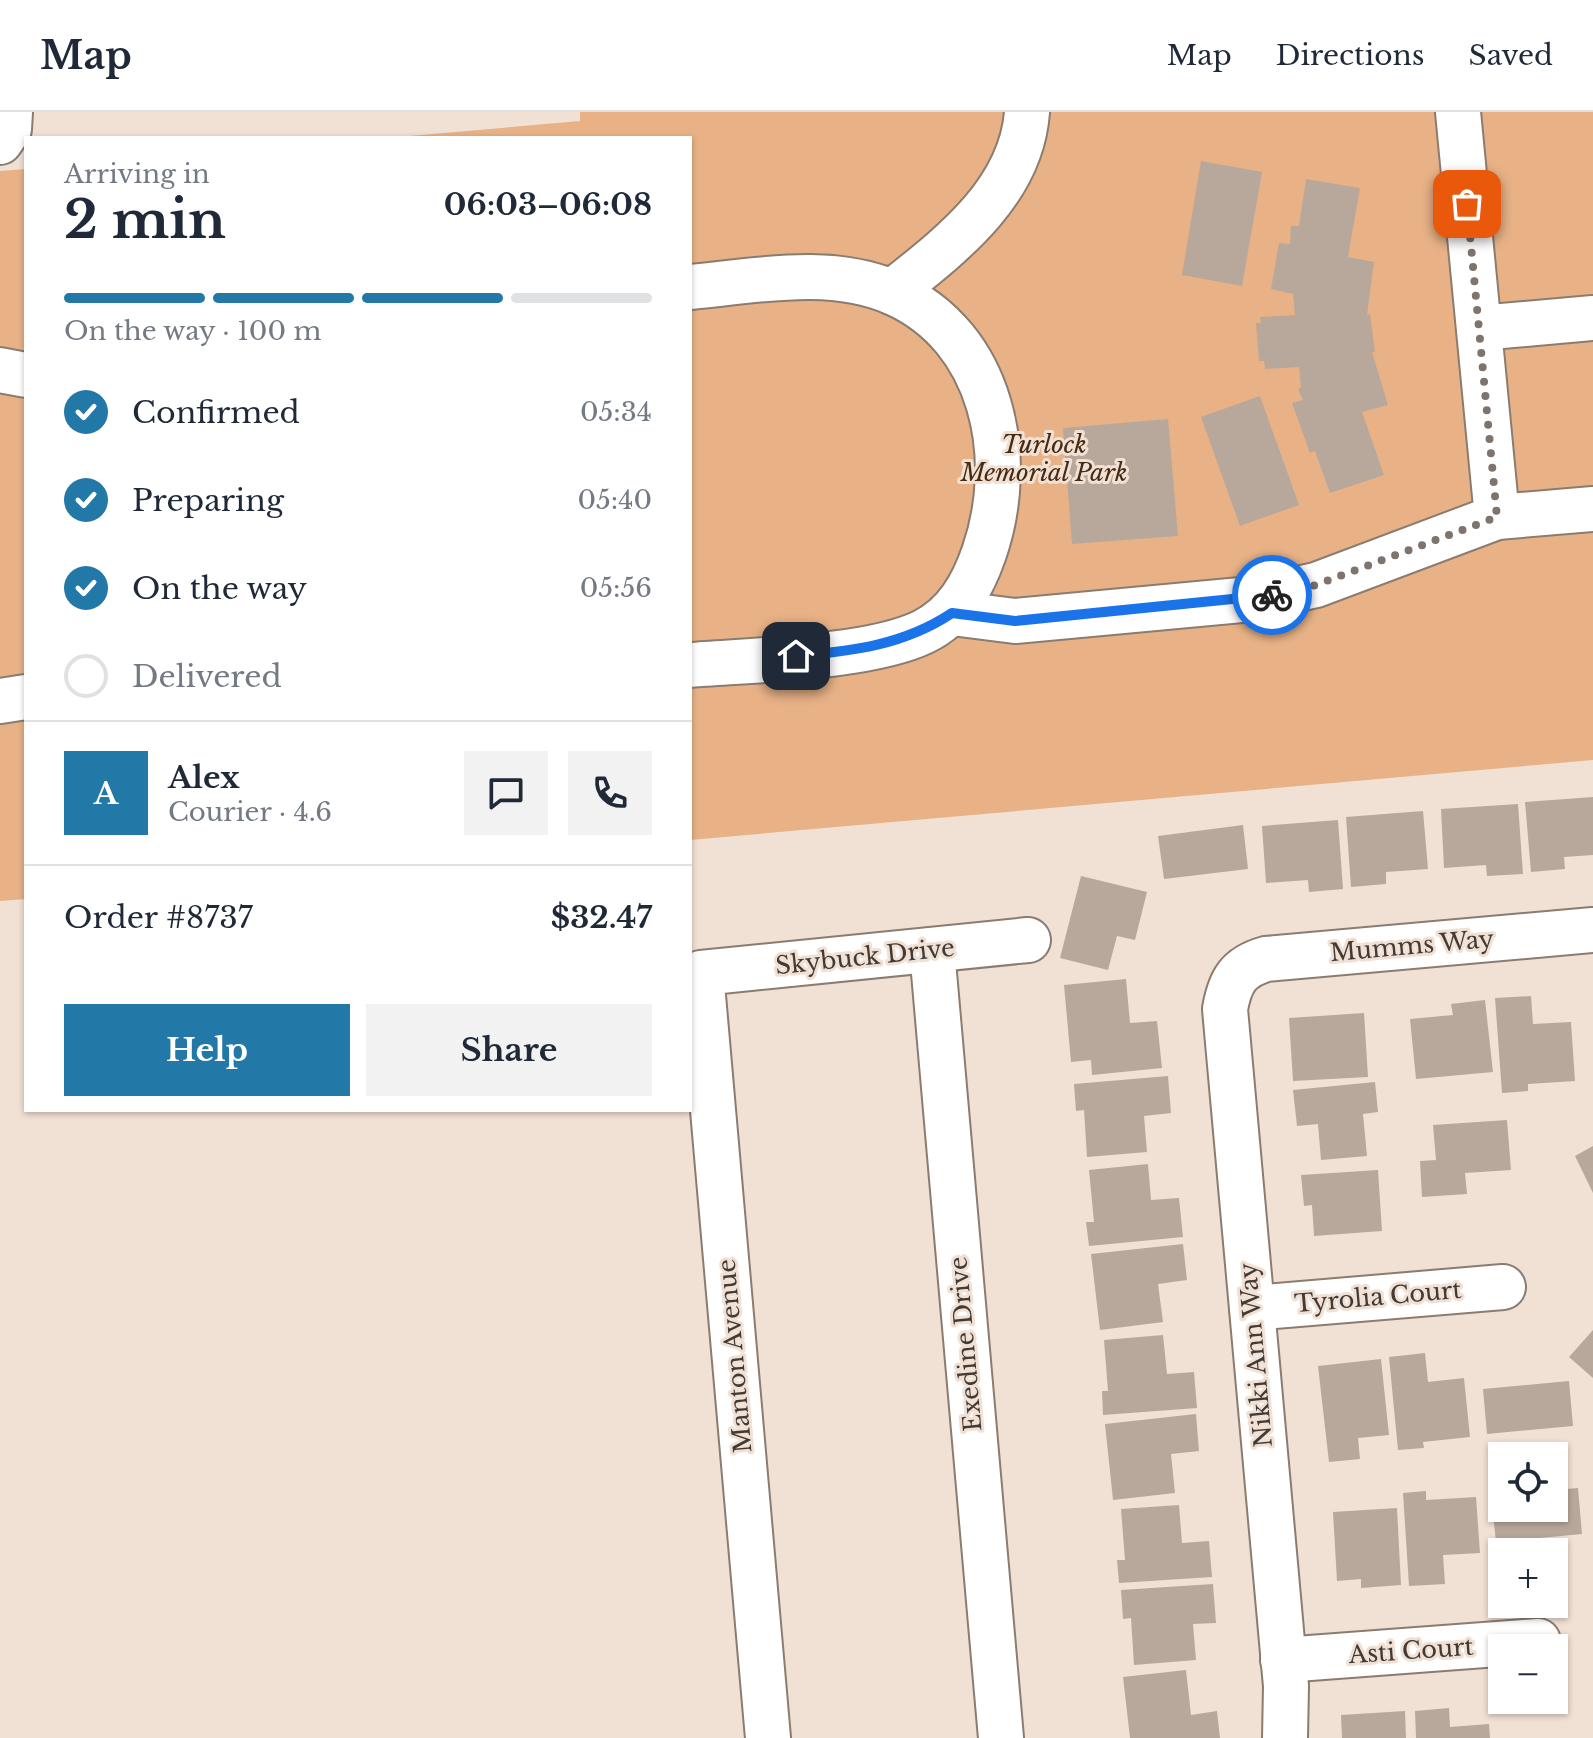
<!DOCTYPE html>
<html lang="en">
<head>
<meta charset="utf-8">
<style>
  body { margin:0; font-family:"Libre Baskerville",serif; background:#f2f2f3; color:#1f2937; height:100vh; display:flex; flex-direction:column; font-size:30px; white-space:nowrap }
  * { box-sizing:border-box; margin:0 }
  p { font-size:26px; color:#747a83 }
  .icon { flex:none; width:44px; height:44px; fill:none; stroke:currentColor; stroke-width:2; stroke-linecap:round; stroke-linejoin:round }
  .map { position:relative; flex:1; overflow:hidden }
  .sheet { position:absolute; left:24px; top:24px; width:668px; height:976px; display:flex; flex-direction:column; background:#fff; border-radius:0px; box-shadow:0 2px 6px #0004 }
  .sheet>* { flex:none }
  .tools { position:absolute; left:1488px; top:1330px; display:grid; gap:16px }
  .tools a { display:grid; place-items:center; width:80px; height:80px; border-radius:0px; background:#fff; box-shadow:0 2px 6px #0004; font-size:40px }
  .pin { position:absolute; display:grid; place-items:center; width:68px; height:68px; color:#fff; margin:-34px; border-radius:16px; box-shadow:0 4px 12px #0006 }
  .courier { position:absolute; display:grid; place-items:center; width:80px; height:80px; margin:-40px; border:6px solid #1a73e8; border-radius:50%; background:#fff; color:#222; box-shadow:0 2px 10px #0007 }
  .summary em { font-style:normal; font-weight:700 }
  .summary div { display:flex; flex-direction:column-reverse }
  .summary { display:flex; align-items:center; justify-content:space-between; height:136px; padding:0 40px }
  h1 { font-size:52px; font-weight:700; line-height:60px }
  .bar { display:grid; grid-template-columns:repeat(4,1fr); gap:12px 8px; align-content:center; height:96px; padding:0 40px }
  .bar i { height:10px; border-radius:6px; background:#e0e1e3 }
  .bar .current { background:#2279a8 }
  .bar p { grid-column:span 4 }
  .line { display:flex; align-items:center; gap:20px; padding:0 40px; border-top:2px solid #e0e1e3 }
  .line div { flex:1 }
  .round { display:grid; place-items:center; flex:none; width:84px; height:84px; border-radius:0px; background:#f2f2f3 }
  ol { padding:0 40px; list-style:none }
  li { display:flex; align-items:center; gap:24px; height:88px }
  li p { margin-inline-start:auto }
  li .icon { padding:8px; border-radius:50%; background:#2279a8; color:#fff; stroke-width:4 }
  li:last-child { color:#747a83 }
  li i { width:44px; height:44px; border:4px solid #e0e1e3; border-radius:50% }
  .cta { display:flex; gap:16px; margin-top:auto; padding:16px 40px }
  .cta a { flex:1; height:92px; border-radius:0px; background:#2279a8; color:#fff; font-size:32px; font-weight:700; line-height:92px; text-align:center }
  .cta a+a { background:#f2f2f3; color:#1f2937 }
  header { display:flex; align-items:center; gap:48px; box-sizing:border-box; height:112px; padding:0 40px; background:#fff; border-bottom:2px solid #e0e1e3 }
  header strong { font-size:38px }
  nav { display:flex; gap:44px; margin-inline-start:auto; font-size:28px }
  .map>svg:first-child { display:block }
  .green { fill:#e8b286 }
  .building { fill:#b8a89c }
  .lines { fill:none; stroke-linecap:round; stroke-linejoin:round }
  .minor-casing { stroke:#8b7c70; stroke-width:48 }
  .minor { stroke:#fff; stroke-width:44 }
  .done { stroke:#7f746d; stroke-width:8; stroke-dasharray:0 14.4 }
  .route { stroke:#1a73e8; stroke-width:10 }
  .labels { text-anchor:middle; stroke-width:6; stroke-linejoin:round; paint-order:stroke }
  .park-label { font-size:24px; font-style:italic; fill:#462a11; stroke:#f1e0d4 }
  .street-label { font-size:24px; fill:#413a35; stroke:#f1e0d4 }
</style>
</head>
<body>
<header>
<strong>Map</strong>
<nav><a>Map</a><a>Directions</a><a>Saved</a></nav>
</header>
<div class="map">
<svg width="1593" height="1626" viewBox="0 0 1593 1626">
  <rect width="100%" height="100%" fill="#f1e0d4"/>
  <!-- green -->
  <g class="green">
    <path d="M580,0H1593V648L690,728V26H386L580,9Z"/>
    <path d="M26,57V787L0,789V59Z"/>
  </g>
  <!-- building -->
  <g class="building">
    <path d="M1201,49L1262,60L1242,174L1182,163Z"/>
    <path d="M1306,67L1360,76L1348,145L1374,150L1367,203L1370,202L1375,240H1372L1388,293L1362,300L1384,363L1330,381L1315,339L1310,341L1292,291L1303,288L1298,277L1301,275L1299,255L1265,257L1264,249H1259L1256,211H1261L1260,205L1295,203L1293,182L1271,177L1279,131L1290,132L1291,114H1299Z"/>
    <path d="M1260,284L1299,393L1240,414L1201,305Z"/>
    <path d="M1168,307L1178,424L1072,432L1063,316Z"/>
    <path d="M1593,685V743L1564,745L1565,757L1531,760L1525,690Z"/>
    <path d="M1518,692L1523,762L1487,764L1486,753L1444,756L1441,697Z"/>
    <path d="M1423,699L1428,757L1386,760V772L1351,775L1346,705Z"/>
    <path d="M1338,708L1343,777L1309,780L1308,768L1266,771L1262,714Z"/>
    <path d="M1243,713L1248,757L1164,767L1158,724Z"/>
    <path d="M1081,764L1147,780L1135,828L1117,824L1108,858L1060,846Z"/>
    <path d="M1126,867L1130,911L1157,909L1162,956L1092,963L1091,948L1071,950L1064,873Z"/>
    <path d="M1531,884L1533,912L1571,910L1575,969L1528,972V979L1502,981L1495,886Z"/>
    <path d="M1485,888L1493,960L1416,967L1410,907L1453,903L1451,892Z"/>
    <path d="M1364,901L1368,965L1293,969L1289,906Z"/>
    <path d="M1168,964L1171,1001L1144,1004L1147,1040L1087,1045L1084,998L1076,999L1074,972Z"/>
    <path d="M1375,970L1378,1000L1363,1002L1367,1044L1321,1048L1318,1012L1297,1014L1293,978Z"/>
    <path d="M1507,1008L1511,1058L1465,1061L1467,1082L1422,1085L1420,1049L1436,1048L1433,1013Z"/>
    <path d="M1593,1034V1081L1575,1044Z"/>
    <path d="M1148,1052L1151,1088L1179,1086L1183,1125L1089,1134L1086,1110H1094L1089,1058Z"/>
    <path d="M1378,1058L1382,1119L1314,1124L1312,1093L1304,1094L1301,1063Z"/>
    <path d="M1183,1132L1187,1168L1158,1172L1163,1210L1100,1218L1091,1142Z"/>
    <path d="M1593,1218V1266L1569,1245Z"/>
    <path d="M1163,1223L1167,1262L1194,1260L1197,1296L1103,1303L1102,1279H1108L1104,1228Z"/>
    <path d="M1425,1241L1428,1270L1464,1266L1470,1325L1423,1330L1424,1336L1398,1338L1389,1245Z"/>
    <path d="M1381,1247L1389,1323L1358,1326L1360,1347L1329,1350L1318,1254Z"/>
    <path d="M1569,1269L1573,1314L1487,1322L1483,1277Z"/>
    <path d="M1196,1302L1199,1339L1171,1342L1175,1381L1113,1388L1105,1312Z"/>
    <path d="M1578,1376L1582,1422L1496,1430L1491,1384L1502,1383V1396H1554V1378Z"/>
    <path d="M1426,1379V1388L1476,1385L1480,1441L1443,1443L1445,1472L1409,1474L1403,1381Z"/>
    <path d="M1179,1393L1182,1431L1209,1429L1212,1465L1119,1471L1117,1448H1125L1121,1397Z"/>
    <path d="M1397,1396L1401,1473L1361,1476V1467L1337,1469L1333,1400Z"/>
    <path d="M1213,1472L1216,1511L1193,1512L1196,1548L1134,1553L1131,1506L1123,1507L1121,1478Z"/>
    <path d="M1186,1558L1191,1603L1217,1599L1220,1626H1130L1123,1565Z"/>
    <path d="M1449,1596L1450,1615L1489,1612L1490,1626H1416L1415,1599Z"/>
    <path d="M1405,1599L1406,1626H1342L1341,1603Z"/>
  </g>
  <g class="lines">
    <defs>
      <g id="minor">
        <path d="M0,30L9,17L10,0"/>
        <path d="M690,175C755,169 831,153 894,181C993,225 1017,346 984,441C973,473 956,504 923,520C869,546 753,548 690,553"/>
        <path d="M892,180C950,134 1021,81 1027,0"/>
        <path d="M1479,216L1593,206"/>
        <path d="M0,258L26,263"/>
        <path d="M1497,405L1593,397"/>
        <path d="M952,501L1015,509L1252,487L1316,473L1497,405L1458,0"/>
        <path d="M0,589L26,585"/>
        <path d="M932,838L1001,1626"/>
        <path d="M1252,1196L1503,1175"/>
        <path d="M1283,1548L1538,1529"/>
        <path d="M768,1626L701,861L1028,828"/>
        <path d="M1285,1626L1286,1574L1225,897C1230,869 1238,855 1266,847L1593,818"/>
      </g>
    </defs>
    <!-- minor casing -->
    <use href="#minor" class="minor-casing"/>
    <!-- minor -->
    <use href="#minor" class="minor"/>
  </g>
  <g class="lines">
    <!-- done -->
    <path class="done" d="M1272,483L1316,473L1497,405L1467,92"/>
    <!-- route -->
    <path class="route" d="M796,544C853,539 904,533 952,501L1015,509L1272,483"/>
  </g>
  <g class="labels">
    <!-- park labels -->
    <g class="park-label">
      <text x="1044" y="341">Turlock<tspan x="1044" dy="28">Memorial Park</tspan></text>
    </g>
    <!-- street labels -->
    <g class="street-label">
      <text transform="translate(1412 834) rotate(-5)" y="8">Mumms Way</text>
      <text transform="translate(865 845) rotate(-6)" y="8">Skybuck Drive</text>
      <text transform="translate(1378 1185) rotate(-5)" y="8">Tyrolia Court</text>
      <text transform="translate(966 1232) rotate(-95)" y="8">Exedine Drive</text>
      <text transform="translate(1256 1243) rotate(-95)" y="8">Nikki Ann Way</text>
      <text transform="translate(735 1244) rotate(-95)" y="8">Manton Avenue</text>
      <text transform="translate(1411 1539) rotate(-4)" y="8">Asti Court</text>
    </g>
  </g>
</svg>
<div class="tools">
<a><svg class="icon" aria-label="locate" viewBox="0 0 24 24"><circle cx="12" cy="12" r="6"/><path d="M12 2v4M12 18v4M2 12h4M18 12h4"/></svg></a>
<a>+</a>
<a>−</a>
</div>
<div class="pin" style="left:1467px;top:92px;background:#ea580c"><svg class="icon" aria-label="bag" viewBox="0 0 24 24"><path d="M5 8h14l-1 12H6zM9 8a3 3 0 0 1 6 0"/></svg></div>
<div class="pin" style="left:796px;top:544px;background:#1f2937"><svg class="icon" aria-label="home" viewBox="0 0 24 24"><path d="M3 11l9-7 9 7M6 9v11h12V9"/></svg></div>
<div class="courier" style="left:1272px;top:483px"><svg class="icon" aria-label="bike" viewBox="0 0 24 24"><circle cx="6" cy="16" r="4"/><circle cx="18" cy="16" r="4"/><path d="M6 16l4-8h5l3 8M10 8l3 8H6M13 5h3"/></svg></div>
<section class="sheet">
<div class="summary"><div><h1>2 min</h1><p>Arriving in</p></div><em>06:03–06:08</em></div>
<div class="bar"><i class="current"></i><i class="current"></i><i class="current"></i><i></i><p>On the way · 100 m</p></div>
<ol>
<li><svg class="icon" aria-label="check" viewBox="0 0 24 24"><path d="M5 12l5 5 9-10"/></svg>Confirmed<p>05:34</p></li>
<li><svg class="icon" aria-label="check" viewBox="0 0 24 24"><path d="M5 12l5 5 9-10"/></svg>Preparing<p>05:40</p></li>
<li><svg class="icon" aria-label="check" viewBox="0 0 24 24"><path d="M5 12l5 5 9-10"/></svg>On the way<p>05:56</p></li>
<li><i></i>Delivered</li>
</ol>
<div class="line" style="height:144px"><b class="round" style="background:#2279a8;color:#fff">A</b><div><b>Alex</b><p>Courier · 4.6</p></div><a class="round"><svg class="icon" aria-label="chat" viewBox="0 0 24 24"><path d="M4 5h16v11H9l-5 4z"/></svg></a><a class="round"><svg class="icon" aria-label="phone" viewBox="0 0 24 24"><path d="M5 4h4l2 5-3 2q2 4 5 5l2-3 5 2v4C11 20 4 13 5 4z"/></svg></a></div>
<div class="line" style="height:104px"><div>Order #8737</div><b>$32.47</b></div>
<div class="cta"><a>Help</a><a>Share</a></div>
</section>
</div>
</body>
</html>
